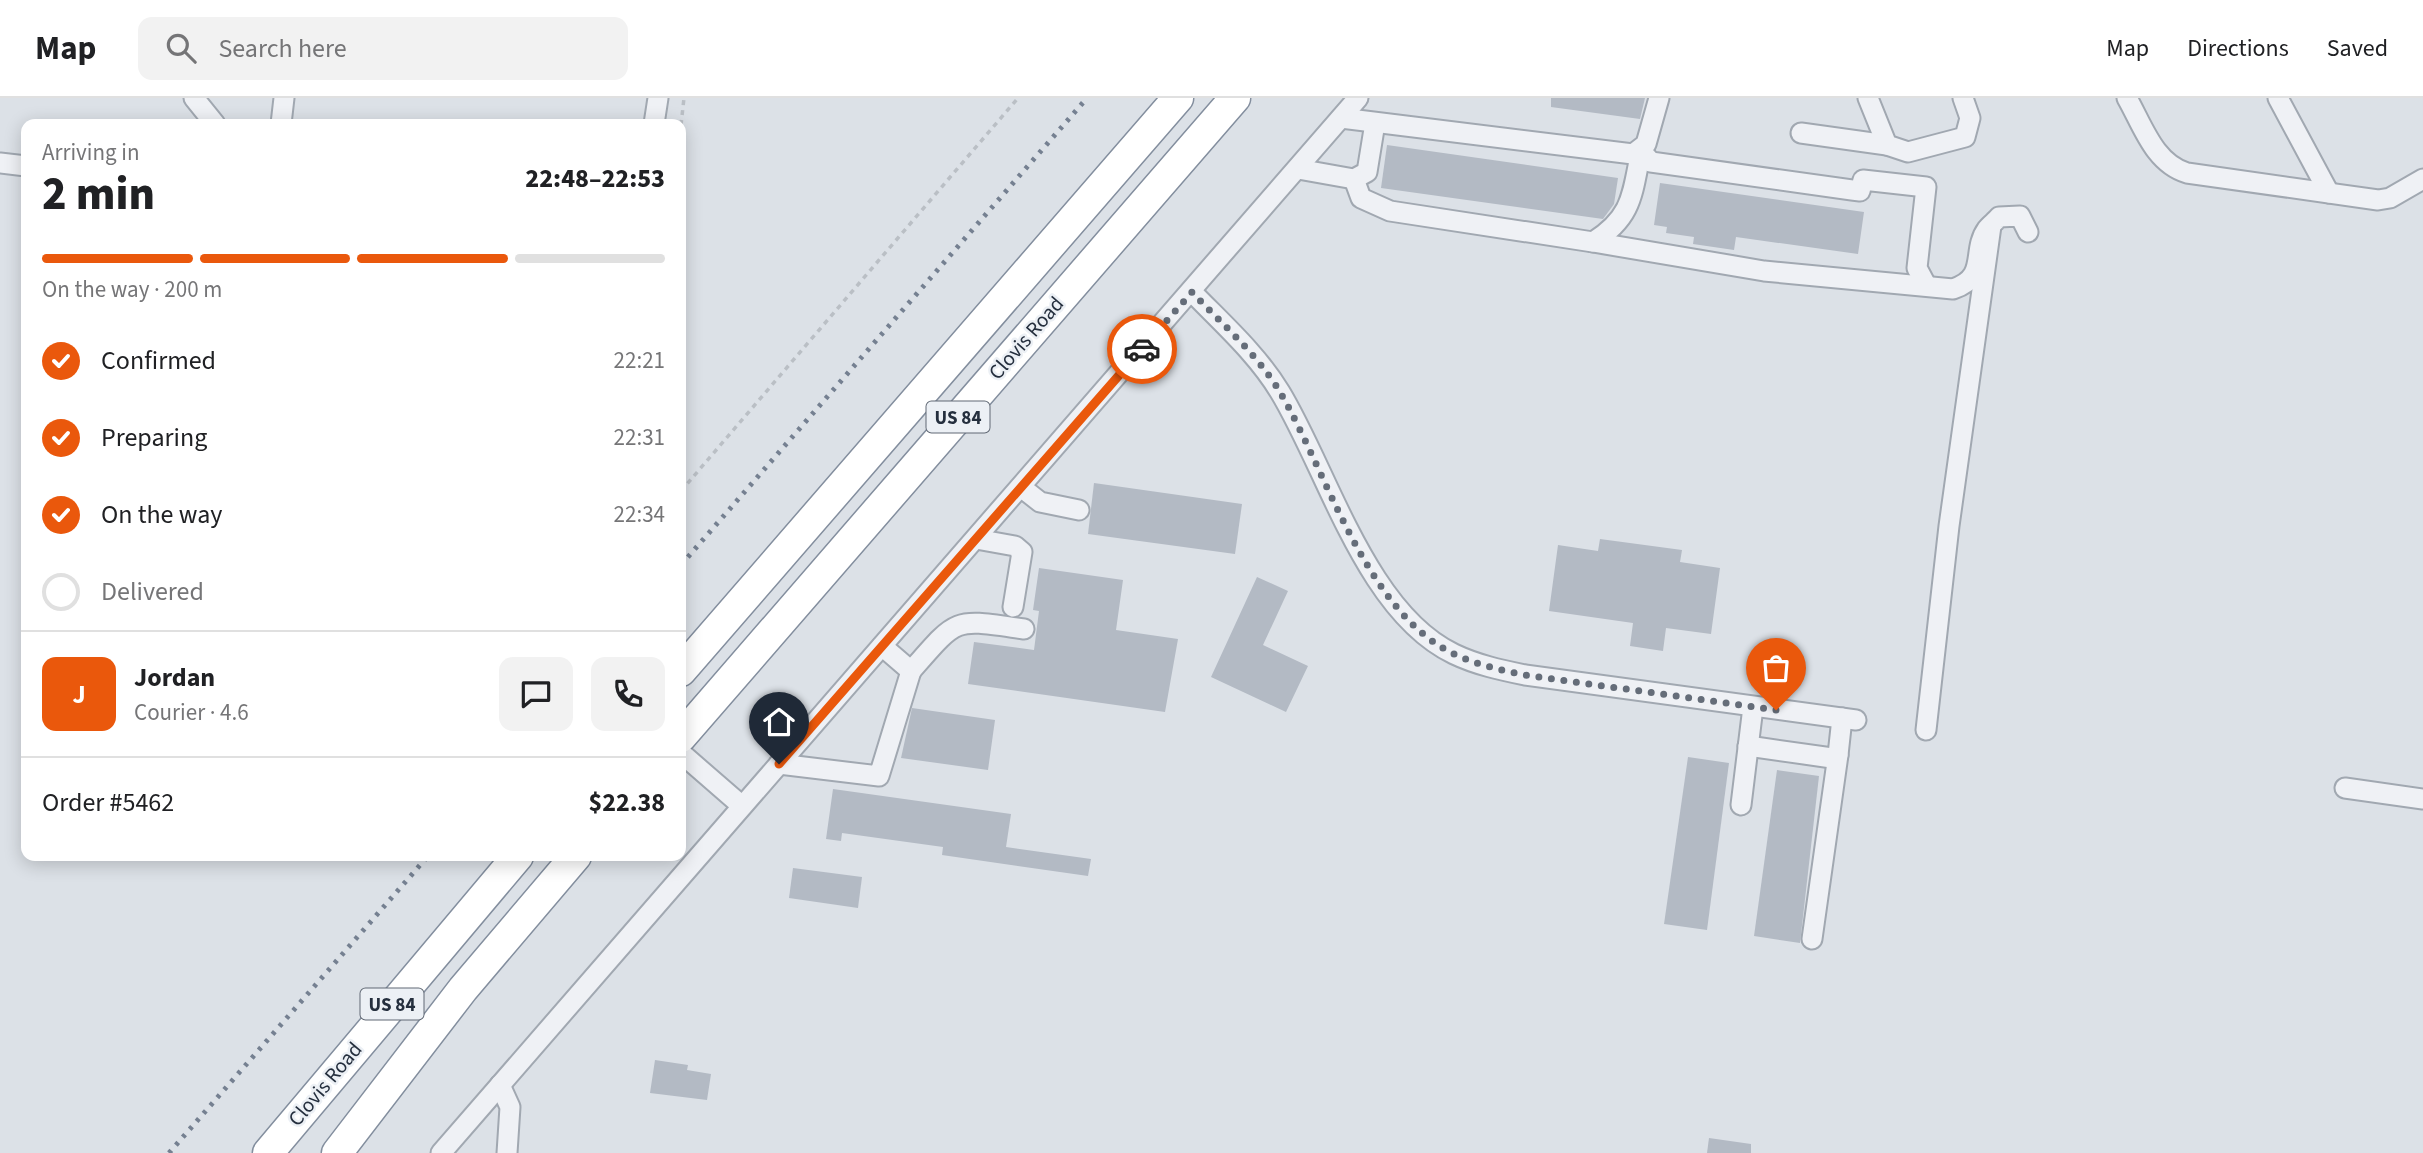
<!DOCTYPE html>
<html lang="en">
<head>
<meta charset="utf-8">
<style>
  body { margin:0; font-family:"Source Sans 3",sans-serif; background:#f2f2f2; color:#202124; height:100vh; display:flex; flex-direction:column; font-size:26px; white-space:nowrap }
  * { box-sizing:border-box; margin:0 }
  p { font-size:23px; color:#757577 }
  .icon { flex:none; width:38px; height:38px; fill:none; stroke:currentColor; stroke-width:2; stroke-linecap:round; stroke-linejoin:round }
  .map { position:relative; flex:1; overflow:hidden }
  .side { position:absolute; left:21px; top:21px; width:665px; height:742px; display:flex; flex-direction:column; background:#fff; border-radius:14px; box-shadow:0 4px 18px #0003 }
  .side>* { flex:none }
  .pin { position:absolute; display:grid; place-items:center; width:60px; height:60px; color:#fff; margin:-72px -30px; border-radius:50% 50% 50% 0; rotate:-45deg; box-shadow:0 0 7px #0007 }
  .pin .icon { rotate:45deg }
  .courier { position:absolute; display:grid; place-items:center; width:70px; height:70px; margin:-35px; border:5px solid #ea580c; border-radius:50%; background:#fff; color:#222; box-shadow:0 2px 9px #0007 }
  .head em { font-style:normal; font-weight:800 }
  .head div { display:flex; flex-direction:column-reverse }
  .head { display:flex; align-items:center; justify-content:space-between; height:119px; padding:0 21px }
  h1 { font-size:46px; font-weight:800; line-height:52px }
  .bar { display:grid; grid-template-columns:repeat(4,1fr); gap:10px 7px; align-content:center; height:84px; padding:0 21px }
  .bar i { height:9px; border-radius:5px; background:#e0e0e0 }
  .bar .selected { background:#ea580c }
  .bar p { grid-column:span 4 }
  .line { display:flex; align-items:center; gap:18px; padding:0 21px; border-top:2px solid #e0e0e0 }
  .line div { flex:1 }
  .round { display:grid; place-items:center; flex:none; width:74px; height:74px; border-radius:14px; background:#f2f2f2 }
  ol { padding:0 21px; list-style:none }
  li { display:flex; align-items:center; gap:21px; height:77px }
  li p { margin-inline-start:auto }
  li .icon { padding:7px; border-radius:50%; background:#ea580c; color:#fff; stroke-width:4 }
  li:last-child { color:#757577 }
  li i { width:38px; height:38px; border:4px solid #e0e0e0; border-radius:50% }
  header { display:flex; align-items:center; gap:42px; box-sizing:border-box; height:98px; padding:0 35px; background:#fff; border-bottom:2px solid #e0e0e0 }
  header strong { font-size:33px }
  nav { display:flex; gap:38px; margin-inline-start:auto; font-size:24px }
  .search { width:490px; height:63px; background:#f2f2f2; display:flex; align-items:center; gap:18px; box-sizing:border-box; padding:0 24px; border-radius:14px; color:#757577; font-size:26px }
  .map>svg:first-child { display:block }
  .building { fill:#b3bac4 }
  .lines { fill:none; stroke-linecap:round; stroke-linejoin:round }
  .minor-casing { stroke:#a1a8b1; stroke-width:23 }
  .highway-casing { stroke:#838e9e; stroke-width:33 }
  .path { stroke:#babfc5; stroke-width:3.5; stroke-dasharray:5 5; stroke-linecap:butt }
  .minor { stroke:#eff1f5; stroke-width:19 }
  .highway { stroke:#fff; stroke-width:30 }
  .rail { stroke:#758091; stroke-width:5; stroke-dasharray:3.5 7; stroke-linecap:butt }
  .done { stroke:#656d79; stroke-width:7; stroke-dasharray:0 12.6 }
  .route { stroke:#ea580c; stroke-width:9 }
  .labels { text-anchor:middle; stroke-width:5; stroke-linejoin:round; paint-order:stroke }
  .shield { fill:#ecf0f5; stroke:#616975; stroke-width:2 }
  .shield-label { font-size:19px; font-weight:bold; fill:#252f3e }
  .street-label { font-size:21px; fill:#252f3e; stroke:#ecf0f5 }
</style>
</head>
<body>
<header>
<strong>Map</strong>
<div class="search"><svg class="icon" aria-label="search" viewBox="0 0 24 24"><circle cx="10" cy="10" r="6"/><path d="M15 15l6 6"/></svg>Search here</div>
<nav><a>Map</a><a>Directions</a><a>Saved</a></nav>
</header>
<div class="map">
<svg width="2423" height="1055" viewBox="0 0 2423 1055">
  <rect width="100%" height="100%" fill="#dce1e7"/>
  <!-- building -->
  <g class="building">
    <path d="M1551,0H1645L1640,21L1551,9Z"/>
    <path d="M1387,47L1618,80L1614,106L1603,121L1381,90Z"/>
    <path d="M1660,85L1864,114L1858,156L1736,139L1734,152L1693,146L1694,139L1666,135L1667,129L1654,127Z"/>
    <path d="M1094,385L1242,406L1235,456L1088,436Z"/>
    <path d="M1600,441L1682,452L1680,464L1720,470L1711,536L1666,530L1663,553L1630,548L1633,525L1549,513L1558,447L1598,453Z"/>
    <path d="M1039,470L1123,482L1116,532L1178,541L1165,614L968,586L974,544L1034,552L1039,513L1033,512Z"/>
    <path d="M1257,479L1288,493L1263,547L1308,568L1286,614L1211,579Z"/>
    <path d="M912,610L995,622L988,672L901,660Z"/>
    <path d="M1688,659L1729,665L1707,832L1664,826Z"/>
    <path d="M1777,672L1819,678L1800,845L1754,838Z"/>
    <path d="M833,691L1011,716L1006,749L1091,761L1088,778L942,757L943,749L842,735L841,743L826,741Z"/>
    <path d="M793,770L862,779L858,810L789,800Z"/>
    <path d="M655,962L688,967L687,972L711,976L707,1002L650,995Z"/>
    <path d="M1709,1040L1751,1046V1055H1707Z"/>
  </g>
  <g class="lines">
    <defs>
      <g id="minor">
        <path d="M194,0L215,26"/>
        <path d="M1868,0L1887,47L1908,54L1965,39L1970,20L1963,0"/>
        <path d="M2127,0C2143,28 2154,65 2187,75L2378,102L2390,100L2423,81"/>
        <path d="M2278,0L2329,95"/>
        <path d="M1341,20L1633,56L1646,46L1659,0"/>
        <path d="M281,26L284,0"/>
        <path d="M654,26L658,0"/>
        <path d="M1801,35L1887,47"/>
        <path d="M1641,53L1651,64L1852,92L1860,93L1863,82L1926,89L1917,170L1926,187"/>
        <path d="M0,65L26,68"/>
        <path d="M1298,71L1354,81L1367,74L1375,25"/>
        <path d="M1354,81L1361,100L1390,113L1593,144C1633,119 1632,96 1641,53"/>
        <path d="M1593,144L1764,173L1953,191C1989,179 1971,153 1987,131C1990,127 1996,123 1999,119L2020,118L2028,134"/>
        <path d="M1192,194C1223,226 1257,256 1280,294C1328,373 1366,514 1454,556C1477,567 1501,572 1525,577L1856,622"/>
        <path d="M1021,389L1040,404L1079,412"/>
        <path d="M976,441L1015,448L1022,454L1013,509"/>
        <path d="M911,573C959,518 953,521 1024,531"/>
        <path d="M1926,632L1949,428L1991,128"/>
        <path d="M1748,648L1832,660L1838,657L1842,620"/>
        <path d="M681,655L742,708"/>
        <path d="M779,666L879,678L911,573L882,548"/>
        <path d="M2345,690L2423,701"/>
        <path d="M1741,707L1753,609"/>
        <path d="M1812,841L1838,657"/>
        <path d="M500,987L510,1009L507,1055"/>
        <path d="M441,1055L1358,0"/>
      </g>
      <g id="highway">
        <path d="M681,573L1178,0"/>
        <path d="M681,639L1235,0"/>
        <path d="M268,1055L518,758"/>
        <path d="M337,1055L463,891L576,758"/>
      </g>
    </defs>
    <!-- minor casing -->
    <use href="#minor" class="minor-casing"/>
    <!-- highway casing -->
    <use href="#highway" class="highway-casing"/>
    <!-- path -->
    <g class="path">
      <path d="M681,27L684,0"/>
      <path d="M681,393L1018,0"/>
    </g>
    <!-- minor -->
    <use href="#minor" class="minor"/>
    <!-- highway -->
    <use href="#highway" class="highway"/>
    <!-- rail -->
    <g class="rail">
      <path d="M681,467L1087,0"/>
      <path d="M169,1055L428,758"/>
    </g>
  </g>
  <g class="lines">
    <!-- done -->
    <path class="done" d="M1142,251L1192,194C1222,226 1257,256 1280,294C1327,374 1366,514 1454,556C1477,567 1501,572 1525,577L1776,612"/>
    <!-- route -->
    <path class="route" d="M779,666L1142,251"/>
  </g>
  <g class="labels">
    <!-- shield labels -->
    <g class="shield">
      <rect x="926.5" y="303.5" width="63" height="31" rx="5"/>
      <rect x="360.5" y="890.5" width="63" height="31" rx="5"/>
    </g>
    <g class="shield-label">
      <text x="958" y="326">US 84</text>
      <text x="392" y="913">US 84</text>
    </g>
    <!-- street labels -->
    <g class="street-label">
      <text transform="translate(1026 240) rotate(-49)" y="7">Clovis Road</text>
      <text transform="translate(325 986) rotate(-50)" y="7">Clovis Road</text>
    </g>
  </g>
</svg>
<div class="pin" style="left:1776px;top:612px;background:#ea580c"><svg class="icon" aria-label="bag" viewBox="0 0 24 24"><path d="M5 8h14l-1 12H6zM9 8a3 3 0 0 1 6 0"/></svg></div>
<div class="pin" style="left:779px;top:666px;background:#1f2937"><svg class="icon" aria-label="home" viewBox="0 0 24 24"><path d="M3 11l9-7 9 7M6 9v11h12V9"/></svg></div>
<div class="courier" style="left:1142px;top:251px"><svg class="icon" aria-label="car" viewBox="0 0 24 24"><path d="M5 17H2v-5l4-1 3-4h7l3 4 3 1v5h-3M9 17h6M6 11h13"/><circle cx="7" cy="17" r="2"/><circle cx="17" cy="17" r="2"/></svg></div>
<section class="side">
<div class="head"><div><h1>2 min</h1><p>Arriving in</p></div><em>22:48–22:53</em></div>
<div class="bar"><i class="selected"></i><i class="selected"></i><i class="selected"></i><i></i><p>On the way · 200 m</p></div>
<ol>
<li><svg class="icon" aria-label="check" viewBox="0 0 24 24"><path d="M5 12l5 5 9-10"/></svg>Confirmed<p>22:21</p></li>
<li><svg class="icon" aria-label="check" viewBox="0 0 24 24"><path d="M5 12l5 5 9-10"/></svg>Preparing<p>22:31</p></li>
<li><svg class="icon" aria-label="check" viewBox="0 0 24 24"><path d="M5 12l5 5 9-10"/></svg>On the way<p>22:34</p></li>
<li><i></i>Delivered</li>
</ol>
<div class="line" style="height:126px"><b class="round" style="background:#ea580c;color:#fff">J</b><div><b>Jordan</b><p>Courier · 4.6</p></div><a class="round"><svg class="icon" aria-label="chat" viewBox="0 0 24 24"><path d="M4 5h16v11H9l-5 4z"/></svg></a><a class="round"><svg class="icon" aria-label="phone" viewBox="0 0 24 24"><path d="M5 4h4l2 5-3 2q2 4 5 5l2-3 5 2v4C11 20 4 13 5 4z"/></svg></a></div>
<div class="line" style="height:91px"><div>Order #5462</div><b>$22.38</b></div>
</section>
</div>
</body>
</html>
